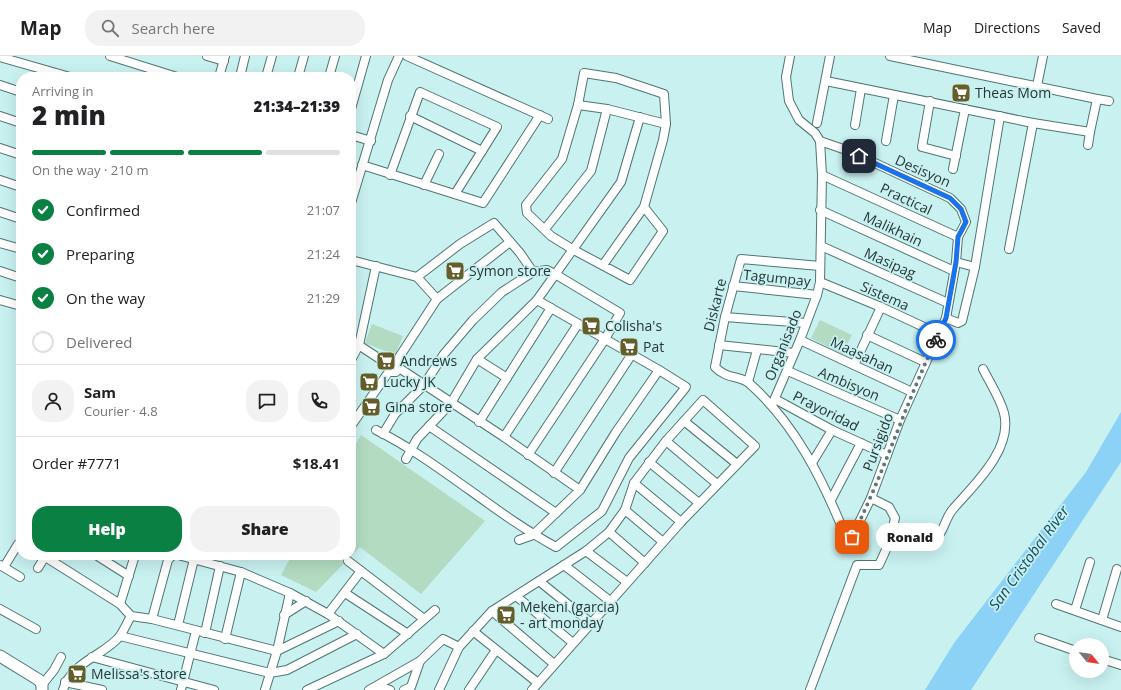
<!DOCTYPE html>
<html lang="en">
<head>
<meta charset="utf-8">
<style>
  body { margin:0; font-family:"Open Sans",sans-serif; background:#f2f2f2; color:#202124; height:100vh; display:flex; flex-direction:column; font-size:15px; white-space:nowrap }
  * { box-sizing:border-box; margin:0 }
  p { font-size:13px; color:#757577 }
  .icon { flex:none; width:22px; height:22px; fill:none; stroke:currentColor; stroke-width:2; stroke-linecap:round; stroke-linejoin:round }
  .map { position:relative; flex:1; overflow:hidden }
  .details { position:absolute; left:16px; top:16px; width:340px; height:488px; display:flex; flex-direction:column; background:#fff; border-radius:16px; box-shadow:0 4px 16px #0002 }
  .details>* { flex:none }
  .needle { width:26px; rotate:120deg }
  .buttons { position:absolute; left:1069px; top:582px; display:grid; gap:8px }
  .buttons a { display:grid; place-items:center; width:40px; height:40px; border-radius:50%; background:#fff; box-shadow:0 4px 16px #0002; font-size:20px }
  .pin { position:absolute; display:grid; place-items:center; width:34px; height:34px; color:#fff; margin:-17px; border-radius:8px; box-shadow:0 2px 6px #0006 }
  .courier { position:absolute; display:grid; place-items:center; width:40px; height:40px; margin:-20px; border:3px solid #1a73e8; border-radius:50%; background:#fff; color:#222; box-shadow:0 1px 5px #0007 }
  .bubble { position:absolute; height:28px; border-radius:14px; background:#fff; box-shadow:0 4px 16px #0002; font-size:13px; font-weight:800; line-height:28px; text-align:center }
  .overview em { font-style:normal; font-weight:800 }
  .overview div { display:flex; flex-direction:column-reverse }
  .overview { display:flex; align-items:center; justify-content:space-between; height:68px; padding:0 16px }
  h1 { font-size:26px; font-weight:800; line-height:30px }
  .bar { display:grid; grid-template-columns:repeat(4,1fr); gap:6px 4px; align-content:center; height:48px; padding:0 16px }
  .bar i { height:5px; border-radius:3px; background:#e0e0e0 }
  .bar .on { background:#0b8043 }
  .bar p { grid-column:span 4 }
  .line { display:flex; align-items:center; gap:10px; padding:0 16px; border-top:1px solid #e0e0e0 }
  .line div { flex:1 }
  .round { display:grid; place-items:center; flex:none; width:42px; height:42px; border-radius:16px; background:#f2f2f2 }
  ol { padding:0 16px; list-style:none }
  li { display:flex; align-items:center; gap:12px; height:44px }
  li p { margin-inline-start:auto }
  li .icon { padding:4px; border-radius:50%; background:#0b8043; color:#fff; stroke-width:4 }
  li:last-child { color:#757577 }
  li i { width:22px; height:22px; border:2px solid #e0e0e0; border-radius:50% }
  .button { display:flex; gap:8px; margin-top:auto; padding:8px 16px }
  .button a { flex:1; height:46px; border-radius:16px; background:#0b8043; color:#fff; font-size:16px; font-weight:800; line-height:46px; text-align:center }
  .button a+a { background:#f2f2f2; color:#202124 }
  header { display:flex; align-items:center; gap:24px; box-sizing:border-box; height:56px; padding:0 20px; background:#fff; border-bottom:1px solid #e0e0e0 }
  header strong { font-size:19px }
  nav { display:flex; gap:22px; margin-inline-start:auto; font-size:14px }
  .search { width:280px; height:36px; background:#f2f2f2; display:flex; align-items:center; gap:10px; box-sizing:border-box; padding:0 14px; border-radius:16px; color:#757577; font-size:15px }
  .map>svg:first-child { display:block }
  .green { fill:#b3dbc2 }
  .water { fill:#8cd2f7 }
  .lines { fill:none; stroke-linecap:round; stroke-linejoin:round }
  .street-casing { stroke:#4f7574; stroke-width:10 }
  .secondary-casing { stroke:#4f7574; stroke-width:13 }
  .street { stroke:#fff; stroke-width:8 }
  .secondary { stroke:#fff; stroke-width:11 }
  .done { stroke:#5f7777; stroke-width:4; stroke-dasharray:0 7.2 }
  .route { stroke:#1a73e8; stroke-width:5 }
  .labels { text-anchor:middle; stroke-width:3.5; stroke-linejoin:round; paint-order:stroke }
  .poi-label { font-size:14px; fill:#263636; stroke:#c8f1f0; text-anchor:start }
  .street-label { font-size:14px; fill:#263636; stroke:#c8f1f0 }
  .water-label { font-size:15px; font-style:italic; fill:#134b64; stroke:#c8f1f0 }
</style>
</head>
<body>
<header>
<strong>Map</strong>
<div class="search"><svg class="icon" aria-label="search" viewBox="0 0 24 24"><circle cx="10" cy="10" r="6"/><path d="M15 15l6 6"/></svg>Search here</div>
<nav><a>Map</a><a>Directions</a><a>Saved</a></nav>
</header>
<div class="map">
<svg width="1121" height="634" viewBox="0 0 1121 634">
  <rect width="100%" height="100%" fill="#c8f1f0"/>
  <!-- green -->
  <g class="green">
    <path d="M820,264L852,279L842,298L811,282Z"/>
    <path d="M372,268L403,280L395,299L365,287Z"/>
    <path d="M361,379L485,465L421,538L360,491L316,536L281,519L292,499H351V395Z"/>
  </g>
  <!-- water -->
  <path class="water" d="M1121,356V406L971,634H925L954,587L1086,416Z"/>
  <g class="lines">
    <defs>
      <g id="street">
        <path d="M110,0L177,21"/>
        <path d="M207,0L224,5"/>
        <path d="M407,0L548,63"/>
        <path d="M0,1L70,21"/>
        <path d="M219,21L225,0"/>
        <path d="M240,21L245,0"/>
        <path d="M266,21L272,0"/>
        <path d="M298,21L304,0"/>
        <path d="M329,21L335,0"/>
        <path d="M826,25L1033,67L1090,76L1097,43L890,0"/>
        <path d="M0,29L21,36"/>
        <path d="M1037,30L1043,0"/>
        <path d="M1097,43L1109,45"/>
        <path d="M930,45L922,91L956,100"/>
        <path d="M578,49L607,53L666,68"/>
        <path d="M351,53L366,0"/>
        <path d="M0,60L21,67"/>
        <path d="M410,60L482,95"/>
        <path d="M817,67L830,0"/>
        <path d="M855,69L861,33"/>
        <path d="M351,79L371,85"/>
        <path d="M886,85L894,39"/>
        <path d="M1088,89L1090,76"/>
        <path d="M0,92L21,99"/>
        <path d="M362,109L483,147L540,59"/>
        <path d="M953,113L965,53"/>
        <path d="M390,119L420,36L497,71L455,138"/>
        <path d="M822,119L958,181"/>
        <path d="M0,124L21,131"/>
        <path d="M424,129L439,98"/>
        <path d="M351,147L388,24L399,0"/>
        <path d="M820,154L954,215"/>
        <path d="M0,156L21,163"/>
        <path d="M545,173L591,115L607,53"/>
        <path d="M0,187L21,193"/>
        <path d="M821,190L948,247"/>
        <path d="M1009,193L1033,67"/>
        <path d="M351,204L417,221L437,243"/>
        <path d="M956,206L975,211"/>
        <path d="M603,209L644,151L663,84L666,68L664,38L616,22L584,17L578,49L562,103L526,149L527,157L551,180L572,193L630,224L663,175L644,151"/>
        <path d="M820,210L741,203L725,261L715,311C727,324 741,319 750,328C795,368 823,424 845,479L848,482L852,481L871,442L900,364L946,262L956,206L958,181L966,166L961,153L950,142L849,95L820,85"/>
        <path d="M0,215L21,222"/>
        <path d="M417,221L460,188L494,167L520,197L533,216"/>
        <path d="M820,226L881,251L939,278"/>
        <path d="M733,230L817,239"/>
        <path d="M0,244L21,250"/>
        <path d="M725,261L806,267"/>
        <path d="M946,262L958,267L962,265L975,211L1000,60"/>
        <path d="M867,279L925,306"/>
        <path d="M351,284L389,309"/>
        <path d="M800,284L912,336"/>
        <path d="M719,289L794,297"/>
        <path d="M477,303L507,322"/>
        <path d="M351,304L359,289L376,210"/>
        <path d="M396,306L399,308V312L396,316H391L389,309L396,306L437,243L510,186"/>
        <path d="M854,309L881,251"/>
        <path d="M399,312L504,381L580,434"/>
        <path d="M788,315L900,364"/>
        <path d="M748,326L757,294"/>
        <path d="M775,343L832,374L887,399"/>
        <path d="M772,349L800,284L817,239L820,226L822,119L820,85L815,77L799,64L789,45L786,21L790,0"/>
        <path d="M684,365L737,408"/>
        <path d="M479,366L551,252"/>
        <path d="M351,370L390,314"/>
        <path d="M429,370L556,457"/>
        <path d="M376,374C440,406 493,457 556,491L602,455L629,402L686,331L659,314L537,244"/>
        <path d="M383,378L395,358L424,329L444,298L473,264L502,236L533,216L547,214L555,218L620,257L605,283L528,399"/>
        <path d="M504,381L578,268"/>
        <path d="M666,385L717,428"/>
        <path d="M406,403L417,383L451,347L477,303L537,244L621,126L640,61"/>
        <path d="M649,406L699,447"/>
        <path d="M812,407L832,374"/>
        <path d="M554,417L632,298"/>
        <path d="M634,427L681,466"/>
        <path d="M831,444L861,387"/>
        <path d="M625,454L663,486"/>
        <path d="M893,473L933,481L939,479C945,471 946,461 953,453C975,428 1013,393 1004,357C1000,342 990,327 983,313"/>
        <path d="M609,476L645,507"/>
        <path d="M519,484L533,479L580,434L616,376L659,314"/>
        <path d="M586,495L627,526"/>
        <path d="M96,499L129,520"/>
        <path d="M178,499L241,516L290,537L328,558L384,598"/>
        <path d="M277,499H280"/>
        <path d="M44,500L120,548L131,560L152,563L277,595L339,565"/>
        <path d="M348,505L424,563"/>
        <path d="M0,509L20,521"/>
        <path d="M564,509L610,545"/>
        <path d="M4,511L18,488"/>
        <path d="M38,512L46,499"/>
        <path d="M539,525L591,567"/>
        <path d="M345,537L408,578"/>
        <path d="M516,540L573,587"/>
        <path d="M120,548L135,499"/>
        <path d="M1056,548L1121,571"/>
        <path d="M0,553L36,573"/>
        <path d="M1075,554L1090,506"/>
        <path d="M492,555L554,608"/>
        <path d="M328,558L361,515"/>
        <path d="M284,559L306,545"/>
        <path d="M152,563L168,504L173,499"/>
        <path d="M1102,564L1117,513"/>
        <path d="M178,569L194,503"/>
        <path d="M473,575L538,627"/>
        <path d="M205,577L220,510"/>
        <path d="M120,580L270,617L287,614L357,578"/>
        <path d="M1039,582L1076,595"/>
        <path d="M225,583L241,516"/>
        <path d="M92,601L214,634"/>
        <path d="M1102,603L1121,609"/>
        <path d="M65,626L102,634"/>
        <path d="M42,629L54,614L61,601"/>
        <path d="M378,630L390,634"/>
        <path d="M63,634C71,606 105,599 120,580C124,574 127,567 131,560"/>
        <path d="M181,634L196,575"/>
        <path d="M265,634L277,595L290,537"/>
        <path d="M307,634L384,598L435,554"/>
        <path d="M369,634L420,605L443,583L459,591"/>
        <path d="M404,634L411,631L420,605"/>
        <path d="M439,634L459,591L492,555L586,495L609,476L625,454L634,427L666,385L703,344L755,390L681,466L532,634"/>
        <path d="M469,634L496,594"/>
        <path d="M810,634L857,509H879L890,485L895,462L889,451L871,442"/>
      </g>
      <path id="secondary" d="M0,600L39,624L42,629V634"/>
    </defs>
    <!-- street casing -->
    <use href="#street" class="street-casing"/>
    <!-- secondary casing -->
    <use href="#secondary" class="secondary-casing"/>
    <!-- street -->
    <use href="#street" class="street"/>
    <!-- secondary -->
    <use href="#secondary" class="secondary"/>
  </g>
  <g class="lines">
    <!-- done -->
    <path class="done" d="M852,481C884,417 905,349 936,284"/>
    <!-- route -->
    <path class="route" d="M859,100L950,142L961,153L966,166L958,181L956,206L946,262L936,284"/>
  </g>
  <!-- icons -->
  <defs>
    <symbol id="supermarket-square" viewBox="-11 -11 22 22"><rect x="-9" y="-9" width="18" height="18" rx="4" fill="#655e2a" stroke="#c8f1f0"/><path d="M-6-5.5h2.5l.6 2H6L4.5 2H-2.5L-4.4-4H-6ZM-1.5 3.2a1.3 1.3 0 1 0 .1 0ZM3 3.2a1.3 1.3 0 1 0 .1 0Z" fill="#fff"/></symbol>
  </defs>
  <g fill-rule="evenodd">
    <use href="#supermarket-square" x="950" y="26" width="22" height="22"/>
    <use href="#supermarket-square" x="444" y="204" width="22" height="22"/>
    <use href="#supermarket-square" x="580" y="259" width="22" height="22"/>
    <use href="#supermarket-square" x="618" y="280" width="22" height="22"/>
    <use href="#supermarket-square" x="375" y="294" width="22" height="22"/>
    <use href="#supermarket-square" x="358" y="315" width="22" height="22"/>
    <use href="#supermarket-square" x="360" y="340" width="22" height="22"/>
    <use href="#supermarket-square" x="495" y="548" width="22" height="22"/>
    <use href="#supermarket-square" x="66" y="607" width="22" height="22"/>
  </g>
  <g class="labels">
    <!-- poi labels -->
    <g class="poi-label">
      <text x="975" y="42">Theas Mom</text>
      <text x="469" y="220">Symon store</text>
      <text x="605" y="275">Colisha's</text>
      <text x="643" y="296">Pat</text>
      <text x="400" y="310">Andrews</text>
      <text x="383" y="331">Lucky JK</text>
      <text x="385" y="356">Gina store</text>
      <text x="520" y="556">Mekeni (garcia)<tspan x="520" dy="16">- art monday</tspan></text>
      <text x="91" y="623">Melissa's store</text>
    </g>
    <!-- street labels -->
    <g class="street-label">
      <text transform="translate(923 115) rotate(24)" y="5">Desisyon</text>
      <text transform="translate(906 143) rotate(25)" y="5">Practical</text>
      <text transform="translate(893 173) rotate(25)" y="5">Malikhain</text>
      <text transform="translate(890 207) rotate(24)" y="5">Masipag</text>
      <text transform="translate(777 222) rotate(6)" y="5">Tagumpay</text>
      <text transform="translate(885 240) rotate(24)" y="5">Sistema</text>
      <text transform="translate(715 249) rotate(-76)" y="5">Diskarte</text>
      <text transform="translate(783 289) rotate(-68)" y="5">Organisado</text>
      <text transform="translate(862 299) rotate(25)" y="5">Maasahan</text>
      <text transform="translate(849 328) rotate(23)" y="5">Ambisyon</text>
      <text transform="translate(826 355) rotate(27)" y="5">Prayoridad</text>
      <text transform="translate(878 386) rotate(-69)" y="5">Pursigido</text>
    </g>
    <!-- water labels -->
    <g class="water-label">
      <text transform="translate(1029 502) rotate(-54)" y="5">San Cristobal River</text>
    </g>
  </g>
</svg>
<div class="buttons">
<a><svg class="needle" viewBox="-14 -14 28 28"><path d="M0-13l5 13h-10z" fill="#e53935"/><path d="M0 13l5-13h-10z" fill="#757577"/></svg></a>
</div>
<div class="pin" style="left:852px;top:481px;background:#ea580c"><svg class="icon" aria-label="bag" viewBox="0 0 24 24"><path d="M5 8h14l-1 12H6zM9 8a3 3 0 0 1 6 0"/></svg></div>
<div class="pin" style="left:859px;top:100px;background:#1f2937"><svg class="icon" aria-label="home" viewBox="0 0 24 24"><path d="M3 11l9-7 9 7M6 9v11h12V9"/></svg></div>
<div class="courier" style="left:936px;top:284px"><svg class="icon" aria-label="bike" viewBox="0 0 24 24"><circle cx="6" cy="16" r="4"/><circle cx="18" cy="16" r="4"/><path d="M6 16l4-8h5l3 8M10 8l3 8H6M13 5h3"/></svg></div>
<div class="bubble" style="left:876px;top:467px;width:68px">Ronald</div>
<section class="details">
<div class="overview"><div><h1>2 min</h1><p>Arriving in</p></div><em>21:34–21:39</em></div>
<div class="bar"><i class="on"></i><i class="on"></i><i class="on"></i><i></i><p>On the way · 210 m</p></div>
<ol>
<li><svg class="icon" aria-label="check" viewBox="0 0 24 24"><path d="M5 12l5 5 9-10"/></svg>Confirmed<p>21:07</p></li>
<li><svg class="icon" aria-label="check" viewBox="0 0 24 24"><path d="M5 12l5 5 9-10"/></svg>Preparing<p>21:24</p></li>
<li><svg class="icon" aria-label="check" viewBox="0 0 24 24"><path d="M5 12l5 5 9-10"/></svg>On the way<p>21:29</p></li>
<li><i></i>Delivered</li>
</ol>
<div class="line" style="height:72px"><a class="round"><svg class="icon" aria-label="person" viewBox="0 0 24 24"><circle cx="12" cy="8" r="4"/><path d="M4 21q1-7 8-7t8 7"/></svg></a><div><b>Sam</b><p>Courier · 4.8</p></div><a class="round"><svg class="icon" aria-label="chat" viewBox="0 0 24 24"><path d="M4 5h16v11H9l-5 4z"/></svg></a><a class="round"><svg class="icon" aria-label="phone" viewBox="0 0 24 24"><path d="M5 4h4l2 5-3 2q2 4 5 5l2-3 5 2v4C11 20 4 13 5 4z"/></svg></a></div>
<div class="line" style="height:52px"><div>Order #7771</div><b>$18.41</b></div>
<div class="button"><a>Help</a><a>Share</a></div>
</section>
</div>
</body>
</html>
